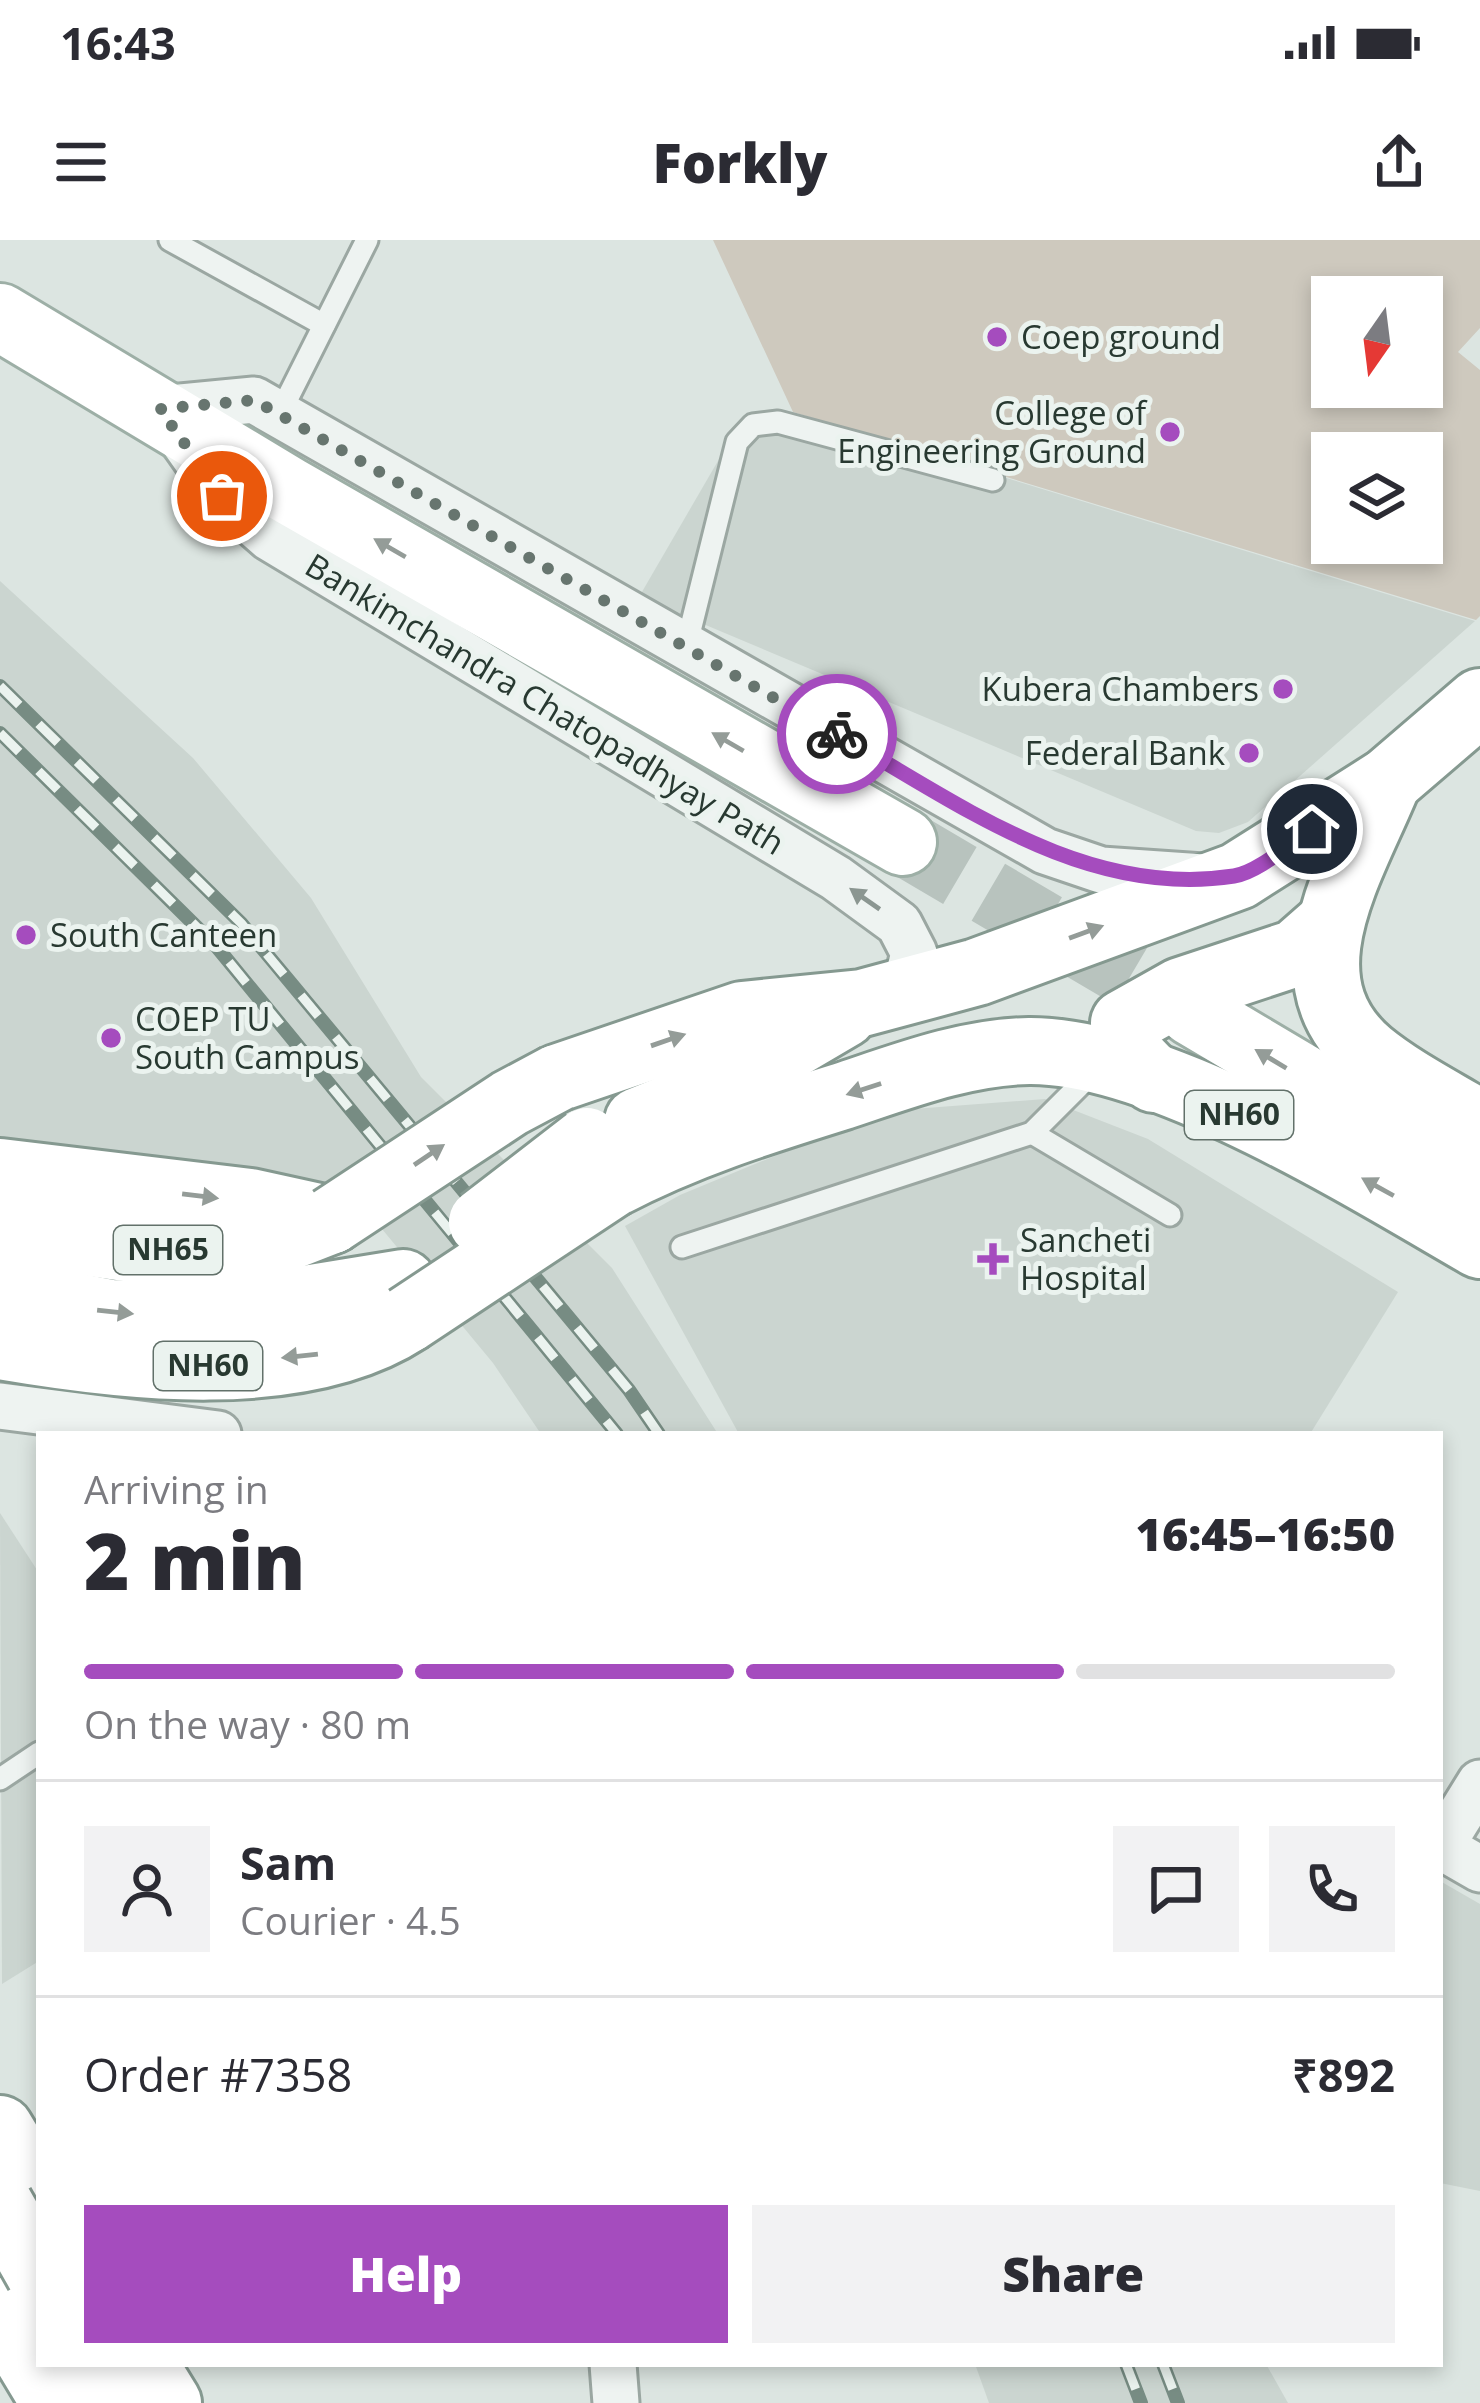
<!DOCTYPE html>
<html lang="en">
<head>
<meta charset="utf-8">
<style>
  body { margin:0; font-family:"Open Sans",sans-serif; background:#f2f2f3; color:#2b2b33; height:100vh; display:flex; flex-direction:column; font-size:45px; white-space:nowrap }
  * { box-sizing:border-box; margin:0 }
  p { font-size:39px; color:#7c7c81 }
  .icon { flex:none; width:66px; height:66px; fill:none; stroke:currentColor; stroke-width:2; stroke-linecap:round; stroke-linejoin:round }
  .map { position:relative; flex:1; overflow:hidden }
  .side { position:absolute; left:36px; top:1191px; width:1407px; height:936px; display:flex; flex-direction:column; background:#fff; border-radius:0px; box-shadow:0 6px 18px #0003 }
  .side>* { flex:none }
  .needle { width:78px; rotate:194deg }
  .controls { position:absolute; left:1311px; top:36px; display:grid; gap:24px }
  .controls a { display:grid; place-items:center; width:132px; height:132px; border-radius:0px; background:#fff; box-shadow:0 6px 18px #0003; font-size:60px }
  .pin { position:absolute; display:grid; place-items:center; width:102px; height:102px; color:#fff; margin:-51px; border:6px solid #fff; border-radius:50%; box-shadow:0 3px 12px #0007 }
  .courier { position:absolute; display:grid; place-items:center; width:120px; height:120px; margin:-60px; border:9px solid #a54cbe; border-radius:50%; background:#fff; color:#222; box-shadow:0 3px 15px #0007 }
  .summary em { font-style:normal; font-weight:800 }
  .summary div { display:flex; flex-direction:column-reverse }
  .summary { display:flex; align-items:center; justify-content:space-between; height:204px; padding:0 48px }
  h1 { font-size:78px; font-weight:800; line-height:90px }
  .bar { display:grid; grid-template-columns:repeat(4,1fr); gap:18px 12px; align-content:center; height:144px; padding:0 48px }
  .bar i { height:15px; border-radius:9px; background:#e1e1e2 }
  .bar .active { background:#a54cbe }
  .bar p { grid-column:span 4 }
  .line { display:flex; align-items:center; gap:30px; padding:0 48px; border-top:3px solid #e1e1e2 }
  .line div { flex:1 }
  .round { display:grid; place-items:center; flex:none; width:126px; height:126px; border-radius:0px; background:#f2f2f3 }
  .cta { display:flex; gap:24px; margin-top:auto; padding:24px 48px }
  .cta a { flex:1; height:138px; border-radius:0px; background:#a54cbe; color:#fff; font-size:48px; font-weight:800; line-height:138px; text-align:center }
  .cta a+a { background:#f2f2f3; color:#2b2b33 }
  .status { display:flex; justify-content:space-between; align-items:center; height:84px; padding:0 60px; background:#fff; direction:ltr }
  .status svg { height:33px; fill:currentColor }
  header { display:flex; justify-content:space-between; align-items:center; height:156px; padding:0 48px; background:#fff; font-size:54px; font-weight:800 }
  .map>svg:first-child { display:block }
  .built { fill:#cbd5d0 }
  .green { fill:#cec9be; fill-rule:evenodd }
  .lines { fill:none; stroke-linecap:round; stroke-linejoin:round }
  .primary-tunnel { stroke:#b8c3be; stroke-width:66; stroke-dasharray:66 33; stroke-linecap:butt }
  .lane-casing { stroke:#9ba7a2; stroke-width:27 }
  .street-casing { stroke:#9ba7a2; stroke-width:51 }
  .primary-casing { stroke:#9dafa6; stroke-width:72 }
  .highway-casing { stroke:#859990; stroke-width:72 }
  .lane { stroke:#eef3f1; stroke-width:21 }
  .street { stroke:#eef3f1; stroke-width:45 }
  .primary { stroke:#fff; stroke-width:66 }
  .highway { stroke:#fff; stroke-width:66 }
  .rail-casing { stroke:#778c83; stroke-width:14 }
  .rail { stroke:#ebf3ef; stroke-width:9; stroke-dasharray:27; stroke-linecap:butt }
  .highway-bridge-casing { stroke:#859990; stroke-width:72; stroke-linecap:butt }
  .highway-bridge { stroke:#fff; stroke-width:66 }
  .oneway { fill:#949c98 }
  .oneway2 { fill:#8b9691 }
  .done { stroke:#67756f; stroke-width:12; stroke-dasharray:0 21.6 }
  .route { stroke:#a54cbe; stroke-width:15 }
  .poi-dot { fill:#a54cbe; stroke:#ebf3ef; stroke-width:4.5 }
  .labels { text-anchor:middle; stroke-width:10; stroke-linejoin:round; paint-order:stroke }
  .shield { fill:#ebf3ef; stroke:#62716a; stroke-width:3 }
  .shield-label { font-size:30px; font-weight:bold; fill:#283931 }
  .poi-label { font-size:33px; fill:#283931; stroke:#ebf3ef; text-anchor:start }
  .street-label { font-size:33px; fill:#283931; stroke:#ebf3ef }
</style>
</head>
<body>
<div class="status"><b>16:43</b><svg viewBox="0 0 49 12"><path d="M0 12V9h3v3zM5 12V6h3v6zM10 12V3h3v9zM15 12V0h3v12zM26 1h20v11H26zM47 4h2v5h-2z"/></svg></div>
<header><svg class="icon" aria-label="menu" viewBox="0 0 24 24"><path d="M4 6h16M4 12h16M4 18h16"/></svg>Forkly<svg class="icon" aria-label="share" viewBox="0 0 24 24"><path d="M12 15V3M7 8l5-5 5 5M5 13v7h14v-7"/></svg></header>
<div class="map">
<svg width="1480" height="2163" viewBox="0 0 1480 2163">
  <rect width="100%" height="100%" fill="#dce5e1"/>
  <!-- built -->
  <g class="built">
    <path d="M793,173L1475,381L1248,582L1219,593L1196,591L639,357L740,183Z"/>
    <path d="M0,341L193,518L311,658L421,837L612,1028L718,1194H541L493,1123L353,954L0,918Z"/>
    <path d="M1045,859L1148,899L1398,1052L1310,1194H739L625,986L680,955L806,903L913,869Z"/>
    <path d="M0,1273L39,1333V1721L2,1744Z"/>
    <path d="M1440,1641L1480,1664V1951L1440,1943Z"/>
    <path d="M975,2124H1266L1288,2163H989Z"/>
  </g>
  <!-- green -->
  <path class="green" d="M713,0H1480V88L1458,112L1480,130V376L1476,380L793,172ZM1332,57H1422V147H1332ZM1332,213H1422V303H1332Z"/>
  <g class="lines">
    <!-- primary-tunnel -->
    <path class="primary-tunnel" d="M903,602L1192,772"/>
    <defs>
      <g id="lane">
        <path d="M170,0L324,85"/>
        <path d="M279,175L367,0"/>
        <path d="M686,407L737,202L753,185L778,182L993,240"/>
        <path d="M1032,893L1170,975"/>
        <path d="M682,1007L1032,893L1094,831"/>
        <path d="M0,1539L39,1513"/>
      </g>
      <g id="street">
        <path d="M160,169L254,160L1045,611L1101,630L1203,637"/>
        <path d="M179,195L222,256L270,298L836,638L899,684L914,713L904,753"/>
        <path d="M0,1166L218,1194"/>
        <path d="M1440,1606L1480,1629"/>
        <path d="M1441,1606L1480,1543"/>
        <path d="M613,2124L616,2163"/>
      </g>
      <g id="primary">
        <path d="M0,77L288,250L903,602"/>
        <path d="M1192,772L1480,943"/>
      </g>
      <g id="highway">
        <path d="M1388,541C1353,628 1279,738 1369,814C1402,841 1444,862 1480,884"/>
        <path d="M557,838L742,775L862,763L977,732L1238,636L1388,541L1480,462"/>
        <path d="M1154,839L1126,810L1124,783L1181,751L1296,713L1329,684"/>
        <path d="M638,881L715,850L844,774"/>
        <path d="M0,932L250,962L332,980"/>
        <path d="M612,944C686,905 763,881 843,856C903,836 965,812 1029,811C1160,810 1367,940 1480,1005"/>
        <path d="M0,990L140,1010H255L332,980"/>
        <path d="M0,1052L110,1073L201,1076L403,1043"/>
        <path d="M0,1106C121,1127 301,1149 408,1079"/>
        <path d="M0,1889L39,1953"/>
        <path d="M34,1982L12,2021L19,2050L39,2086"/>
        <path d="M0,2072L55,2163"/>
        <path d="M90,2124L113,2163"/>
        <path d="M144,2124L168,2163"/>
      </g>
    </defs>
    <!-- lane casing -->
    <use href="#lane" class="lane-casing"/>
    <!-- street casing -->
    <use href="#street" class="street-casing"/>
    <!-- primary casing -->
    <use href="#primary" class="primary-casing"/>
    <!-- highway casing -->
    <use href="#highway" class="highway-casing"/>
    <!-- lane -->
    <use href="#lane" class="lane"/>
    <!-- street -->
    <use href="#street" class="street"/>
    <!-- primary -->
    <use href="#primary" class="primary"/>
    <!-- highway -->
    <use href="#highway" class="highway"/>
    <defs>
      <g id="rail">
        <path d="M0,446L241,683L629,1150L659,1194"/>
        <path d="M0,493L216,706L617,1194"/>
        <path d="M1126,2124L1141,2163"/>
        <path d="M1163,2124L1178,2163"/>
      </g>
    </defs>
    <!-- rail casing -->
    <use href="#rail" class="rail-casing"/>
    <!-- rail -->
    <use href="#rail" class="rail"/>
    <defs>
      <g id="highway-bridge">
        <path d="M332,980L510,863L557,838"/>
        <path d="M482,982L587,901"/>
        <path d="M408,1079L612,944"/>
        <path d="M0,1965L39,2033"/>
      </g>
    </defs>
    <!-- highway-bridge casing -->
    <use href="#highway-bridge" class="highway-bridge-casing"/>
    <!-- highway-bridge -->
    <use href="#highway-bridge" class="highway-bridge"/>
  </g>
  <!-- one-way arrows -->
  <defs><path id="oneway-solid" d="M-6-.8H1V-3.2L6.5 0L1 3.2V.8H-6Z" transform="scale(3)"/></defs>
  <g class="oneway">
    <use href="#oneway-solid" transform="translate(390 308) rotate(-150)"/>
    <use href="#oneway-solid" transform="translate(728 502) rotate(-150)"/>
    <use href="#oneway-solid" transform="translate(1086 692) rotate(-20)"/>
    <use href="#oneway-solid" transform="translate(668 800) rotate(-19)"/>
    <use href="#oneway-solid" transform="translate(1271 819) rotate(-149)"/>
    <use href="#oneway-solid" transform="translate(864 849) rotate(162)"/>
    <use href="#oneway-solid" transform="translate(429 915) rotate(-34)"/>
    <use href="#oneway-solid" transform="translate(1378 947) rotate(-151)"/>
    <use href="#oneway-solid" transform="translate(200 956) rotate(7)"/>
    <use href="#oneway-solid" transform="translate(115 1072) rotate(6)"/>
    <use href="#oneway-solid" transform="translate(300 1116) rotate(174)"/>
  </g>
  <use class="oneway2" href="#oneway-solid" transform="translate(865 659) rotate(-145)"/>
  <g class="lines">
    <!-- done -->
    <path class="done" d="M222,256L160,169L254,160L837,494"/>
    <!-- route -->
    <path class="route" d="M837,494C958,563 1086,659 1234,636C1259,632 1290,603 1312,589"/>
  </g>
  <!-- markers -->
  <g class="poi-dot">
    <circle cx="997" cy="97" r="12"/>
    <circle cx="1170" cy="192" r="12"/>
    <circle cx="1283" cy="449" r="12"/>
    <circle cx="1249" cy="513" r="12"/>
    <circle cx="26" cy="695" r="12"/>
    <circle cx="111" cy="798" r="12"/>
    <path d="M987 1001h12v12h12v12h-12v12h-12v-12h-12v-12h12z"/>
  </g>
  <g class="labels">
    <!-- shield labels -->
    <g class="shield">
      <rect x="1185" y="851" width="108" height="48" rx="9"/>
      <rect x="114" y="986" width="108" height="48" rx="9"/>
      <rect x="154" y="1102" width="108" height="48" rx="9"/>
    </g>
    <g class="shield-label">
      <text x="1239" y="885">NH60</text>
      <text x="168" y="1020">NH65</text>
      <text x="208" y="1136">NH60</text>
    </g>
    <!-- poi labels -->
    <g class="poi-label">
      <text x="1021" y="109">Coep ground</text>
      <text x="1146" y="185" text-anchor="end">College of<tspan x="1146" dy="38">Engineering Ground</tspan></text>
      <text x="1259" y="461" text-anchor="end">Kubera Chambers</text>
      <text x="1225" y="525" text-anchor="end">Federal Bank</text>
      <text x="50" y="707">South Canteen</text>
      <text x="135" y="791">COEP TU<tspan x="135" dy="38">South Campus</tspan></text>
      <text x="1020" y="1012">Sancheti<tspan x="1020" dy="38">Hospital</tspan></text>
    </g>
    <!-- street labels -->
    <g class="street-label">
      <text transform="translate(545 464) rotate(31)" y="12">Bankimchandra Chatopadhyay Path</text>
    </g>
  </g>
</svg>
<div class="controls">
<a><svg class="needle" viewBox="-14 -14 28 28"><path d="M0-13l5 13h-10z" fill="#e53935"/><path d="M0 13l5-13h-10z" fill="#7c7c81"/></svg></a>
<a><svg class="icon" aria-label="layers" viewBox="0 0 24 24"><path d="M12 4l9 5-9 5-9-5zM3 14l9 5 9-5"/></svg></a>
</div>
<div class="pin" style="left:222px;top:256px;background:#ea580c"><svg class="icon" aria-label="bag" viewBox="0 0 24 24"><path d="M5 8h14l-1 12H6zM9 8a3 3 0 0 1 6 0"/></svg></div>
<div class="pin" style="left:1312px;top:589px;background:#1f2937"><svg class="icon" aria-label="home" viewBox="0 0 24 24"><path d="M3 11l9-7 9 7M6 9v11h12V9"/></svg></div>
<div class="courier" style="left:837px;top:494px"><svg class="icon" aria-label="bike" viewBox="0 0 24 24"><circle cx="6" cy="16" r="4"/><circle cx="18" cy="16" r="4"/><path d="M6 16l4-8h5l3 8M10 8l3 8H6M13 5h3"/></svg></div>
<section class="side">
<div class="summary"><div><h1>2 min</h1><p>Arriving in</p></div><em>16:45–16:50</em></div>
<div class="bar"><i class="active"></i><i class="active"></i><i class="active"></i><i></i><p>On the way · 80 m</p></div>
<div class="line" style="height:216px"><a class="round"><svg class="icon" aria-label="person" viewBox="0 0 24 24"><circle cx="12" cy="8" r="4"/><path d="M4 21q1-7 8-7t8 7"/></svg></a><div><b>Sam</b><p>Courier · 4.5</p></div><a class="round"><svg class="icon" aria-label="chat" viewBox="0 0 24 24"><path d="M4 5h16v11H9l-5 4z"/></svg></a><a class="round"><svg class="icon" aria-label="phone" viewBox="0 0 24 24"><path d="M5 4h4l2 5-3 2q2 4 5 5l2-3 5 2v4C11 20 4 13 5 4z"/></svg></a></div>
<div class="line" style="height:156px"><div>Order #7358</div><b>₹892</b></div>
<div class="cta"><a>Help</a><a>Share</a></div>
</section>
</div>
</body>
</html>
